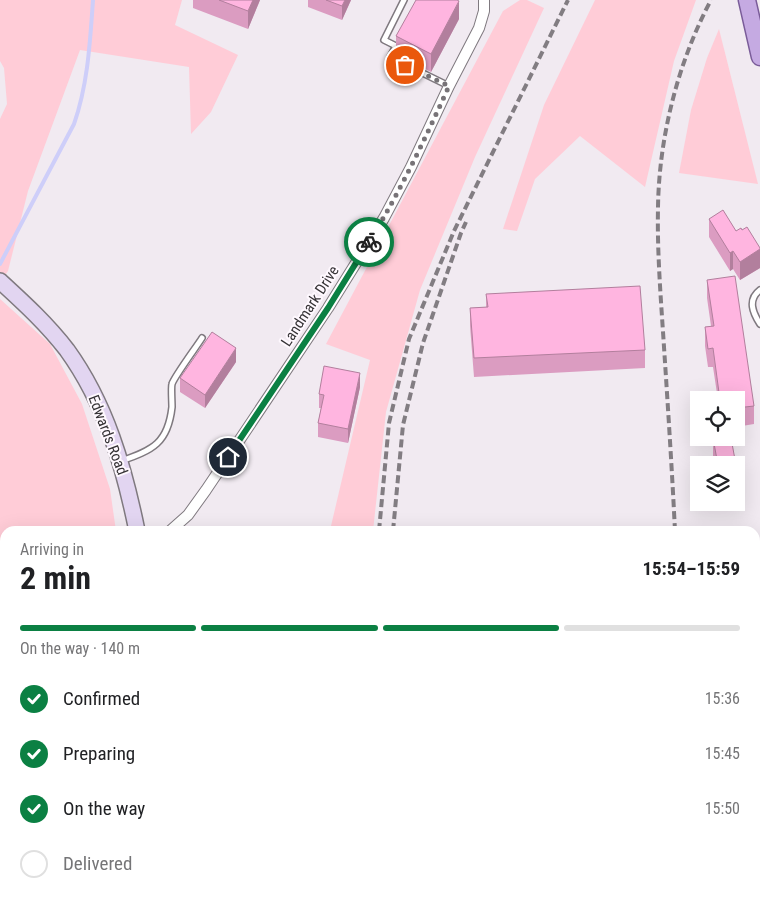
<!DOCTYPE html>
<html lang="en">
<head>
<meta charset="utf-8">
<style>
  body { margin:0; font-family:"Roboto Condensed",sans-serif; background:#f2f2f2; color:#202124; height:100vh; display:flex; flex-direction:column; font-size:19px; white-space:nowrap }
  * { box-sizing:border-box; margin:0 }
  p { font-size:16px; color:#757577 }
  .icon { flex:none; width:28px; height:28px; fill:none; stroke:currentColor; stroke-width:2; stroke-linecap:round; stroke-linejoin:round }
  .map { position:relative; flex:1; overflow:hidden }
  .sheet { position:absolute; left:0px; top:526px; width:760px; height:376px; display:flex; flex-direction:column; background:#fff; border-radius:15px 15px 0 0; box-shadow:0 5px 20px #0002 }
  .sheet>* { flex:none }
  .fabs { position:absolute; left:690px; top:391px; display:grid; gap:10px }
  .fabs a { display:grid; place-items:center; width:55px; height:55px; border-radius:0px; background:#fff; box-shadow:0 5px 20px #0002; font-size:25px }
  .pin { position:absolute; display:grid; place-items:center; width:42px; height:42px; color:#fff; margin:-21px; border:2px solid #fff; border-radius:50%; box-shadow:0 1px 5px #0007 }
  .courier { position:absolute; display:grid; place-items:center; width:50px; height:50px; margin:-25px; border:4px solid #0b8043; border-radius:50%; background:#fff; color:#222; box-shadow:0 1px 6px #0007 }
  .head em { font-style:normal; font-weight:700 }
  .head div { display:flex; flex-direction:column-reverse }
  .head { display:flex; align-items:center; justify-content:space-between; height:85px; padding:0 20px }
  h1 { font-size:32px; font-weight:700; line-height:38px }
  .bar { display:grid; grid-template-columns:repeat(4,1fr); gap:8px 5px; align-content:center; height:60px; padding:0 20px }
  .bar i { height:6px; border-radius:4px; background:#e0e0e0 }
  .bar .current { background:#0b8043 }
  .bar p { grid-column:span 4 }
  ol { padding:0 20px; list-style:none }
  li { display:flex; align-items:center; gap:15px; height:55px }
  li p { margin-inline-start:auto }
  li .icon { padding:5px; border-radius:50%; background:#0b8043; color:#fff; stroke-width:4 }
  li:last-child { color:#757577 }
  li i { width:28px; height:28px; border:2px solid #e0e0e0; border-radius:50% }
  .map>svg:first-child { display:block }
  .green { fill:#ffccd7 }
  .lines { fill:none; stroke-linecap:round; stroke-linejoin:round }
  .stream { stroke:#cecef9; stroke-width:4 }
  .lane-casing { stroke:#7f797f; stroke-width:8 }
  .street-casing { stroke:#7f797f; stroke-width:12 }
  .secondary-casing { stroke:#7f797f; stroke-width:18 }
  .primary-casing { stroke:#7a5c99; stroke-width:19 }
  .lane { stroke:#fff; stroke-width:5 }
  .street { stroke:#fff; stroke-width:10 }
  .secondary { stroke:#e2d5f1; stroke-width:15 }
  .primary { stroke:#c5aae2; stroke-width:16 }
  .rail { stroke:#827d82; stroke-width:4; stroke-dasharray:8 4; stroke-linecap:butt }
  .wall { fill:#db9cc1 }
  .shaded-wall { fill:#b27f9d }
  .building { fill:#ffb5e0; stroke:#b27f9d }
  .done { stroke:#777377; stroke-width:5; stroke-dasharray:0 9 }
  .route { stroke:#0b8043; stroke-width:6 }
  .labels { text-anchor:middle; stroke-width:4; stroke-linejoin:round; paint-order:stroke }
  .street-label { font-size:15px; fill:#363336; stroke:#fef8fe }
</style>
</head>
<body>
<div class="map">
<svg width="760" height="902" viewBox="0 0 760 902">
  <rect width="100%" height="100%" fill="#f1eaf1"/>
  <!-- green -->
  <g class="green">
    <path d="M0,0H182L175,25L238,55L211,112L191,134L189,67L80,50L28,191L8,271L0,282V119L7,104L4,68L0,61Z"/>
    <path d="M520,0H527L544,8L475,157L420,290L386,412L373,531H314L331,526L370,360L326,344L503,11Z"/>
    <path d="M595,0H696L674,61L645,187L580,136L535,179L517,231L503,229L544,105Z"/>
    <path d="M719,29L758,184L679,173L691,110L707,58Z"/>
    <path d="M0,299L50,344L82,404L110,489L116,531H5V898H19L20,902H0Z"/>
    <path d="M346,898H384L385,902H344Z"/>
  </g>
  <g class="lines">
    <!-- stream -->
    <path class="stream" d="M0,264L74,124C88,84 90,42 93,0"/>
    <defs>
      <g id="lane">
        <path d="M404,0L384,40L396,46L390,57L449,86"/>
        <path d="M760,290C747,300 753,313 760,324"/>
        <path d="M121,461C153,450 168,443 172,407C172,402 171,387 172,384C174,377 197,346 202,338"/>
        <path d="M616,898L617,902"/>
        <path d="M661,898V902"/>
        <path d="M263,901L295,898"/>
      </g>
      <g id="street">
        <path d="M170,531L188,515L206,490L328,308L384,218L411,167L449,86L479,28L484,11V0"/>
        <path d="M115,898L116,902"/>
        <path d="M262,898L263,902"/>
      </g>
      <g id="secondary">
        <path d="M0,281C24,303 47,324 67,350C106,404 124,467 137,531"/>
        <path d="M458,898L471,902"/>
      </g>
      <path id="primary" d="M747,0L760,57"/>
    </defs>
    <!-- lane casing -->
    <use href="#lane" class="lane-casing"/>
    <!-- street casing -->
    <use href="#street" class="street-casing"/>
    <!-- secondary casing -->
    <use href="#secondary" class="secondary-casing"/>
    <!-- primary casing -->
    <use href="#primary" class="primary-casing"/>
    <!-- lane -->
    <use href="#lane" class="lane"/>
    <!-- street -->
    <use href="#street" class="street"/>
    <!-- secondary -->
    <use href="#secondary" class="secondary"/>
    <!-- primary -->
    <use href="#primary" class="primary"/>
    <!-- rail -->
    <g class="rail">
      <path d="M379,531L389,423L409,339L454,231L568,0"/>
      <path d="M393,531L403,425L423,343L461,233L466,222"/>
      <path d="M675,531C672,470 668,408 664,347C661,300 657,253 658,207C659,137 678,62 711,0"/>
      <path d="M402,898V902"/>
      <path d="M410,898L411,902"/>
      <path d="M697,898V902"/>
    </g>
  </g>
  <!-- wall -->
  <g class="wall">
    <path d="M193,0H260L248,29L193,8Z"/>
    <path d="M308,0H351L342,20L308,7Z"/>
    <path d="M459,19L431,72L396,54V36Z"/>
    <path d="M709,219L736,231L760,248V268L740,280L733,269L730,271L709,237Z"/>
    <path d="M707,280L754,406V424L736,427V400H718L713,367H708L705,346V327L711,326L707,298Z"/>
    <path d="M486,294L645,350V368L474,377L470,326V308L486,307Z"/>
    <path d="M236,362L205,408L180,392V378Z"/>
    <path d="M360,387L348,443L318,437V423L321,408H319V394Z"/>
    <path d="M713,438L736,465H715L713,457Z"/>
    <path d="M736,466L737,469L736,487Z"/>
    <path d="M760,799V877L755,878V800Z"/>
  </g>
  <!-- shaded-wall -->
  <g class="shaded-wall">
    <path d="M253,0H260L248,29V11Z"/>
    <path d="M345,0H351L342,20V6Z"/>
    <path d="M459,1V19L431,72V54Z"/>
    <path d="M760,249V268L740,280V262Z"/>
    <path d="M733,251V269L730,271V253Z"/>
    <path d="M236,348V362L205,408V395Z"/>
    <path d="M360,373V387L348,443V429Z"/>
  </g>
  <!-- building -->
  <g class="building">
    <path d="M219,0H253L248,11Z"/>
    <path d="M326,0H345L342,6Z"/>
    <path d="M416,0H457L459,1L431,54L396,36Z"/>
    <path d="M723,210L736,231L741,228L742,230L747,227L760,248V249L740,262L733,251L730,253L709,219Z"/>
    <path d="M735,276L754,406L736,408V400H720L713,348L708,349L705,327L714,326L707,280Z"/>
    <path d="M640,286L645,350L474,358L470,308L488,307L486,294Z"/>
    <path d="M212,332L236,348L205,395L180,378Z"/>
    <path d="M324,366L360,373L348,429L318,423L324,395L319,394Z"/>
    <path d="M713,438H731L736,465H718Z"/>
    <path d="M760,799V859L755,860V800Z"/>
    <path d="M755,883H760V901H756Z"/>
  </g>
  <g class="lines">
    <!-- done -->
    <path class="done" d="M369,242C400,192 425,139 449,86L405,65"/>
    <!-- route -->
    <path class="route" d="M228,457L328,308L369,242"/>
  </g>
  <g class="labels">
    <!-- street labels -->
    <g class="street-label">
      <text transform="translate(310 306) rotate(-57)" y="5">Landmark Drive</text>
      <text transform="translate(108 435) rotate(69)" y="5">Edwards Road</text>
    </g>
  </g>
</svg>
<div class="fabs">
<a><svg class="icon" aria-label="locate" viewBox="0 0 24 24"><circle cx="12" cy="12" r="6"/><path d="M12 2v4M12 18v4M2 12h4M18 12h4"/></svg></a>
<a><svg class="icon" aria-label="layers" viewBox="0 0 24 24"><path d="M12 4l9 5-9 5-9-5zM3 14l9 5 9-5"/></svg></a>
</div>
<div class="pin" style="left:405px;top:65px;background:#ea580c"><svg class="icon" aria-label="bag" viewBox="0 0 24 24"><path d="M5 8h14l-1 12H6zM9 8a3 3 0 0 1 6 0"/></svg></div>
<div class="pin" style="left:228px;top:457px;background:#1f2937"><svg class="icon" aria-label="home" viewBox="0 0 24 24"><path d="M3 11l9-7 9 7M6 9v11h12V9"/></svg></div>
<div class="courier" style="left:369px;top:242px"><svg class="icon" aria-label="bike" viewBox="0 0 24 24"><circle cx="6" cy="16" r="4"/><circle cx="18" cy="16" r="4"/><path d="M6 16l4-8h5l3 8M10 8l3 8H6M13 5h3"/></svg></div>
<section class="sheet">
<div class="head"><div><h1>2 min</h1><p>Arriving in</p></div><em>15:54–15:59</em></div>
<div class="bar"><i class="current"></i><i class="current"></i><i class="current"></i><i></i><p>On the way · 140 m</p></div>
<ol>
<li><svg class="icon" aria-label="check" viewBox="0 0 24 24"><path d="M5 12l5 5 9-10"/></svg>Confirmed<p>15:36</p></li>
<li><svg class="icon" aria-label="check" viewBox="0 0 24 24"><path d="M5 12l5 5 9-10"/></svg>Preparing<p>15:45</p></li>
<li><svg class="icon" aria-label="check" viewBox="0 0 24 24"><path d="M5 12l5 5 9-10"/></svg>On the way<p>15:50</p></li>
<li><i></i>Delivered</li>
</ol>
</section>
</div>
</body>
</html>
